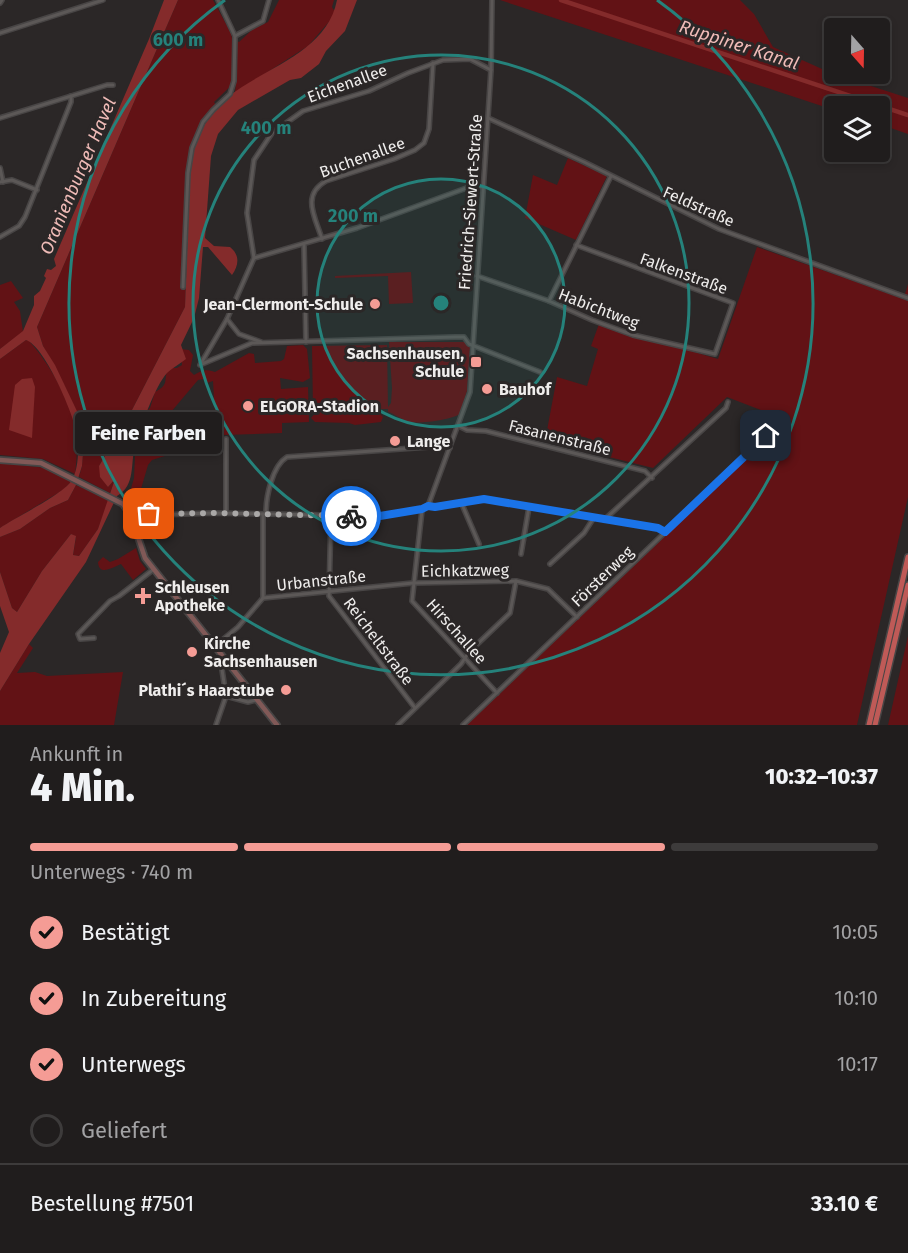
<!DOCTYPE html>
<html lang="de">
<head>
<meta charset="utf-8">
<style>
  body { margin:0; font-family:"Fira Sans",sans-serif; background:#2d2a2a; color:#f1f3f6; height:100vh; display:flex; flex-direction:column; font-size:22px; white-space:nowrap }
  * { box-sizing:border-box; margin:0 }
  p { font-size:20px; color:#a2a2a4 }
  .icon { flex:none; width:33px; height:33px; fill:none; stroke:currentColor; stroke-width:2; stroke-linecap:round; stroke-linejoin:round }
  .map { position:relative; height:725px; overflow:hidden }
  .side { display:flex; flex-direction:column; background:#201d1d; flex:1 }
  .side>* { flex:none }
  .needle { width:39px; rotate:160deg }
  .tools { position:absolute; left:824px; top:18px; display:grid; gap:12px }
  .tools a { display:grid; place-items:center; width:66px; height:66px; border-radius:6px; background:#201d1d; box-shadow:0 3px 9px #0003,0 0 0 2px #3d3b3b; font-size:30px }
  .pin { position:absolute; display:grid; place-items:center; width:51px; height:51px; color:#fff; margin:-26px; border-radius:12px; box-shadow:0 3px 9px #0006 }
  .courier { position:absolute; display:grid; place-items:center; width:60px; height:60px; margin:-30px; border:4px solid #1a73e8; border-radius:50%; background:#fff; color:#222; box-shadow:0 2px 8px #0007 }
  .bubble { position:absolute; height:42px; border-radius:6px; background:#201d1d; box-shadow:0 3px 9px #0003,0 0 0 2px #3d3b3b; font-size:20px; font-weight:800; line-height:42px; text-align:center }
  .summary em { font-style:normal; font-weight:800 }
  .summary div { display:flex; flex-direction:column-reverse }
  .summary { display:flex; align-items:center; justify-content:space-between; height:102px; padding:0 30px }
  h1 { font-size:39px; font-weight:800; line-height:45px }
  .bar { display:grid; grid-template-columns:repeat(4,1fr); gap:9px 6px; align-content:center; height:72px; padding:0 30px }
  .bar i { height:8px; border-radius:4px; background:#3d3b3b }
  .bar .current { background:#f59c95 }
  .bar p { grid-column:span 4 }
  .line { display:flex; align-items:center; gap:15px; padding:0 30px; border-top:2px solid #3d3b3b }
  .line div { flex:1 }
  ol { padding:0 30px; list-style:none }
  li { display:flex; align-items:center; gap:18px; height:66px }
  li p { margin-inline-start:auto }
  li .icon { padding:6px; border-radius:50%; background:#f59c95; color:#111; stroke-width:4 }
  li:last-child { color:#a2a2a4 }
  li i { width:33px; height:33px; border:3px solid #3d3b3b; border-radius:50% }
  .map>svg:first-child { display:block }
  .green { fill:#621215 }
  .water { fill:#842b2b }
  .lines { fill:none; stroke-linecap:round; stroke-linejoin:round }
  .canal { stroke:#842b2b; stroke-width:4.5 }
  .minor-casing { stroke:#484545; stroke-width:6 }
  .secondary-casing { stroke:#484545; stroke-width:8 }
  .trunk-casing { stroke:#484545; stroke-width:8 }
  .minor { stroke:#5c5857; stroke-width:3 }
  .secondary { stroke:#815957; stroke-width:4.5 }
  .trunk { stroke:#bf5a57; stroke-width:5 }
  .done { stroke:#aaa8a7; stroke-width:6; stroke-dasharray:0 10.8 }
  .route { stroke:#1a73e8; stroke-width:8 }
  .ring { fill:none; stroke:#25827b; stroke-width:3 }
  .poi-dot { fill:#f59c95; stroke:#2b2727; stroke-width:2 }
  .labels { text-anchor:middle; stroke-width:6; stroke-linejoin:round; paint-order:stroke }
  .street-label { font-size:16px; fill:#efedec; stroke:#2b2727 }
  .poi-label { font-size:16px; font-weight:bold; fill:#efedec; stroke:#2b2727; text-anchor:start }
  .water-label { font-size:18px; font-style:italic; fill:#efbbb7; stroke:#2b2727 }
  .centre { fill:#25827b; stroke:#2b2727; stroke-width:3 }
  .ring-label { font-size:18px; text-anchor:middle; font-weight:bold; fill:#25827b; stroke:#2b2727; stroke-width:6; stroke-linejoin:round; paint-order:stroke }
</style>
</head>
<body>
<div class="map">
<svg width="908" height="725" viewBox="0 0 908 725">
  <rect width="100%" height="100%" fill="#2b2727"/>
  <!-- green -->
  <g class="green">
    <path d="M178,0H213L231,33L232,38L239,42L253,29L268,22L279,0H334L332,7L335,12L334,16L308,46L235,93L236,81L214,102L218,109C201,129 196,142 190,168L185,307L132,410L99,466L108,487L115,479L110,493L79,477L82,466L83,450L66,389L43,346L37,327Z"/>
    <path d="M500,0H740L754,14L773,47L831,73L908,98V134L879,124V106H834V110Z"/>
    <path d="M568,158L607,176L576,240L525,218L533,175L557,185Z"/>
    <path d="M757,247L893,295L905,294L908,284V497L857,725H466L787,420L727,397L653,468L545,441L557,377L587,386L598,349L591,346L599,324L718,359Z"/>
    <path d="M411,272L413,303L389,304L388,276L335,278V276Z"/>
    <path d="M11,281L23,298L14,302L20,311L23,332L0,349V285Z"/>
    <path d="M26,340L29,341C49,363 69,398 75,427C78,442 77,459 75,474L43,459L0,455V359Z"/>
    <path d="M389,342H465L470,347L467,391L460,414C450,420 416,425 406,421C399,418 395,414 388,412V409L313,410L312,346L387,345L388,407L391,403L392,388Z"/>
    <path d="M303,345L307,349L310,378L303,382L280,378L281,389L308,387L309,422L282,423V433L223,435L216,432L213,381L207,383L204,379L198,380L171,412L169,411L178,422L184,418L193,427L195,432L190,438L180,442L168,455L152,460L148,465L136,506L130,501V492L134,478L136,434L147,416V411L150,408L155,392C170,384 163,381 168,368H177L182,365L180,349L189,350L193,355L190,371L194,375C202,370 206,369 215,372L249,353L254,354L255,363L281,361L284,359L287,346Z"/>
    <path d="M317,411L353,414L379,413L383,417L381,422L355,425L349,423L315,422L311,418Z"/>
    <path d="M0,463L47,468L72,481L63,490L0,528Z"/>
    <path d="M76,485L109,500L98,529L79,556L73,555L76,537L71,534L42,571L17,612L12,608L0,572V537L20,529L50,508L68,500Z"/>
    <path d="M136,548L140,561L146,569L133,580L121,564C113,567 99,577 98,562L103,557L110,562L118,559Z"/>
    <path d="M908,636V725H888Z"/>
    <path d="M29,644L33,648L17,673L35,672L47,676L123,672L114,725H0V691Z"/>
  </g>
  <!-- water -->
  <g class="water">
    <path d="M164,0H178L37,327L43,346L55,365L85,428L82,466L76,485L68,500L50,508L20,529L0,537V528C16,517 64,494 72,480C80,466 79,441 75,426C70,407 44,346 26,340L0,359V349L23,331L34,305V296L40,291L46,278L44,276L47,269L51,270L56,266L54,259L149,39Z"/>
    <path d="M337,0H357L345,31L326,51L319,64L301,78L290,80L238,110L218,134L211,156L205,238L214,246L230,247C240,255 239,265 232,275L208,247H203L199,298L194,318L181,345L186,359C180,364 172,368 167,373C155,386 140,429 135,446C130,465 136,485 117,496L86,562L29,644L0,691V653L9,632L0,606V572L12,608L17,612L42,571L71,534L76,536L73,555L79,556L98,529L115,479L108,487L100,477L99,466L132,410L185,307L190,168C193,154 196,137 205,124C211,115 221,103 229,96C266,67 327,52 337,0Z"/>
    <path d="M32,378L35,387L32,438L9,430L15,385L22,379Z"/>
  </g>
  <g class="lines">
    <!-- canal -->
    <path class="canal" d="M561,0L908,115"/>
    <defs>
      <g id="minor">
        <path d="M218,0L235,36"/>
        <path d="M0,3L2,0"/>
        <path d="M0,33L103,0"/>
        <path d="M0,118L107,85H113"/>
        <path d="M488,118L584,162L719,229L908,298"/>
        <path d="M0,168L3,182"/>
        <path d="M0,182L12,180L37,190"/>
        <path d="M0,237L19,226L25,217L71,102V96"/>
        <path d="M322,239C315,217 301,195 326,181L394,159L415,150L424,143L429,129L433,63"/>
        <path d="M304,245L306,342"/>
        <path d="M254,258L247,213L254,160L272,133L303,111L369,91L408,73L443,60L470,59L491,70"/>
        <path d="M477,276L549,301L592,320L633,335L715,354L733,303L576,245"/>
        <path d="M183,287L188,173L192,148L203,122L213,110L230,94L234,81L235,36L263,21L269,0"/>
        <path d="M549,301L611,176"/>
        <path d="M227,319L239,334L261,342"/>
        <path d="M202,364L252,343L455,337H464L469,344L540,372"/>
        <path d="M200,365L227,319L254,258L357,228L472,186L483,187"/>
        <path d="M459,426L467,430L486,431L645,471L652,478"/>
        <path d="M226,439V513"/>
        <path d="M461,502L479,544"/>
        <path d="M428,506L470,392L491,70L492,0"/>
        <path d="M422,510L412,601L497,693"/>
        <path d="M266,513C266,497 272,466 287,457L443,446L450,448"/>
        <path d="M331,515L329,596L415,708"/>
        <path d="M131,516L211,513L380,516L422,509L428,506L435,507L484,499L658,528L665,532"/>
        <path d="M604,520L726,408L728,402"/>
        <path d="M521,554L529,507"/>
        <path d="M550,564L584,533L593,519"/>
        <path d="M263,598V514"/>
        <path d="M94,638L80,639L78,634L110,601L119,596L154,569"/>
        <path d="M215,646L238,627L263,598L413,583L516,581L548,589L577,617"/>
        <path d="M226,696L248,702L256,700"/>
        <path d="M216,725L226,696L221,663L226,659"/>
        <path d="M398,725L461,664L469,652L510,613L516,581"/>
        <path d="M463,725L783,420"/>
      </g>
      <path id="secondary" d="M0,460L41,463L123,504L131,516L145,558L277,725"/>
      <g id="trunk">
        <path d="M869,725L908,557"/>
        <path d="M875,725L908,585"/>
      </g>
    </defs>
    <!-- minor casing -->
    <use href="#minor" class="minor-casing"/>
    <!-- secondary casing -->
    <use href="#secondary" class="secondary-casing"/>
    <!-- trunk casing -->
    <use href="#trunk" class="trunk-casing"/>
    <!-- minor -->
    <use href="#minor" class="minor"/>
    <!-- secondary -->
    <use href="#secondary" class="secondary"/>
    <!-- trunk -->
    <use href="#trunk" class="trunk"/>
  </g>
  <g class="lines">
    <!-- done -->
    <path class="done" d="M149,514L211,513L351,516"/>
    <!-- route -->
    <path class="route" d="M351,516H380L422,509L428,506L435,507L484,499L658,528L665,532L766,436"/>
  </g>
  <!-- distance rings -->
  <circle cx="441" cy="303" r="124" fill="#25827b" fill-opacity=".12"/>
  <g class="ring">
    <circle cx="441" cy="303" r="124"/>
    <circle cx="441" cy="303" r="248"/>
    <path d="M657 0A372 372 0 1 1 225 0"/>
  </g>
  <!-- markers -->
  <g class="poi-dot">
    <circle cx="375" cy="304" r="6"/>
    <rect x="470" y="356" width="12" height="12" rx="3"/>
    <circle cx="487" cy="389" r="6"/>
    <circle cx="248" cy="406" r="6"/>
    <circle cx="395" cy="441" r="6"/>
    <path d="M140 587h6v6h6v6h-6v6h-6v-6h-6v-6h6z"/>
    <circle cx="192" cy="652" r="6"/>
    <circle cx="286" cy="690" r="6"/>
  </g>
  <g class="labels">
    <!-- street labels -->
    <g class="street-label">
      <text transform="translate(347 83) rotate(-20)" y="6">Eichenallee</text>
      <text transform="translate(362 157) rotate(-20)" y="6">Buchenallee</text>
      <text transform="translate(470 202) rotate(-86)" y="6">Friedrich-Siewert-Straße</text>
      <text transform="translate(699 206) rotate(24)" y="6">Feldstraße</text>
      <text transform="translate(684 273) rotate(20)" y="6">Falkenstraße</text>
      <text transform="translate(599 308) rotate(21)" y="6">Habichtweg</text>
      <text transform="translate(560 437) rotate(14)" y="6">Fasanenstraße</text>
      <text transform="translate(465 570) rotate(-1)" y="6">Eichkatzweg</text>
      <text transform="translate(602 576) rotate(-44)" y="6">Försterweg</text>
      <text transform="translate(321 580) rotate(-6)" y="6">Urbanstraße</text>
      <text transform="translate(457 631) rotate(48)" y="6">Hirschallee</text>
      <text transform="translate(379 641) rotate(53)" y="6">Reicheltstraße</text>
    </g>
    <!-- poi labels -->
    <g class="poi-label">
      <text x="363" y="310" text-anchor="end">Jean-Clermont-Schule</text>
      <text x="464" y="359" text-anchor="end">Sachsenhausen,<tspan x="464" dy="18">Schule</tspan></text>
      <text x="499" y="395">Bauhof</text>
      <text x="260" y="412">ELGORA-Stadion</text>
      <text x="407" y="447">Lange</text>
      <text x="155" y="593">Schleusen<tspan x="155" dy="18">Apotheke</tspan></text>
      <text x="204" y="649">Kirche<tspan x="204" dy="18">Sachsenhausen</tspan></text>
      <text x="274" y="696" text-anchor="end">Plathi´s Haarstube</text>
    </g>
    <!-- water labels -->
    <g class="water-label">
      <text transform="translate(739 45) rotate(18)" y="6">Ruppiner Kanal</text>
      <text transform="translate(78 176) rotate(-67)" y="6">Oranienburger Havel</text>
    </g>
  </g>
  <circle cx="441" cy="303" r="9" class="centre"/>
  <g class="ring-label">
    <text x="178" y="46">600 m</text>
    <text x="266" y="134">400 m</text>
    <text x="353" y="222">200 m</text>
  </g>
</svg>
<div class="tools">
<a><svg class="needle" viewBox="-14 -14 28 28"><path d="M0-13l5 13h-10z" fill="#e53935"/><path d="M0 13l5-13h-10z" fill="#a2a2a4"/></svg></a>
<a><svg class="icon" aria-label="layers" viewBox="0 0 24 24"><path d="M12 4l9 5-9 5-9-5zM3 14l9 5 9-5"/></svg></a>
</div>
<div class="pin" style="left:149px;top:514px;background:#ea580c"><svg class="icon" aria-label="bag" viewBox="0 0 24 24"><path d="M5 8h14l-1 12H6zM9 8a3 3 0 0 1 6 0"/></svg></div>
<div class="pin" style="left:766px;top:436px;background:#1f2937"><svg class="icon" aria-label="home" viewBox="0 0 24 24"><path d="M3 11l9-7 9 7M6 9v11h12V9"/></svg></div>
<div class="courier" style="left:351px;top:516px"><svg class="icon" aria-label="bike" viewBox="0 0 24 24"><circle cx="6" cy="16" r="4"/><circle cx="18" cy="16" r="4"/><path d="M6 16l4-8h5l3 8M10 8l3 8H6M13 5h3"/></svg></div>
<div class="bubble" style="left:75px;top:412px;width:147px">Feine Farben</div>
</div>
<section class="side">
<div class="summary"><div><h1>4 Min.</h1><p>Ankunft in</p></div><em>10:32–10:37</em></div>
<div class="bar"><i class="current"></i><i class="current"></i><i class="current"></i><i></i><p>Unterwegs · 740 m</p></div>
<ol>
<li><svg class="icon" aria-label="check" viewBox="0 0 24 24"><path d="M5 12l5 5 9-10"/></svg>Bestätigt<p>10:05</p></li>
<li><svg class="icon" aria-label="check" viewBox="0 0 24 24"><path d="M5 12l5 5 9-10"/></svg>In Zubereitung<p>10:10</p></li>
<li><svg class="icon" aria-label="check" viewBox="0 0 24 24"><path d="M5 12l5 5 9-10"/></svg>Unterwegs<p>10:17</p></li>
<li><i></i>Geliefert</li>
</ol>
<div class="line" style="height:78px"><div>Bestellung #7501</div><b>33.10 €</b></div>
</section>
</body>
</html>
